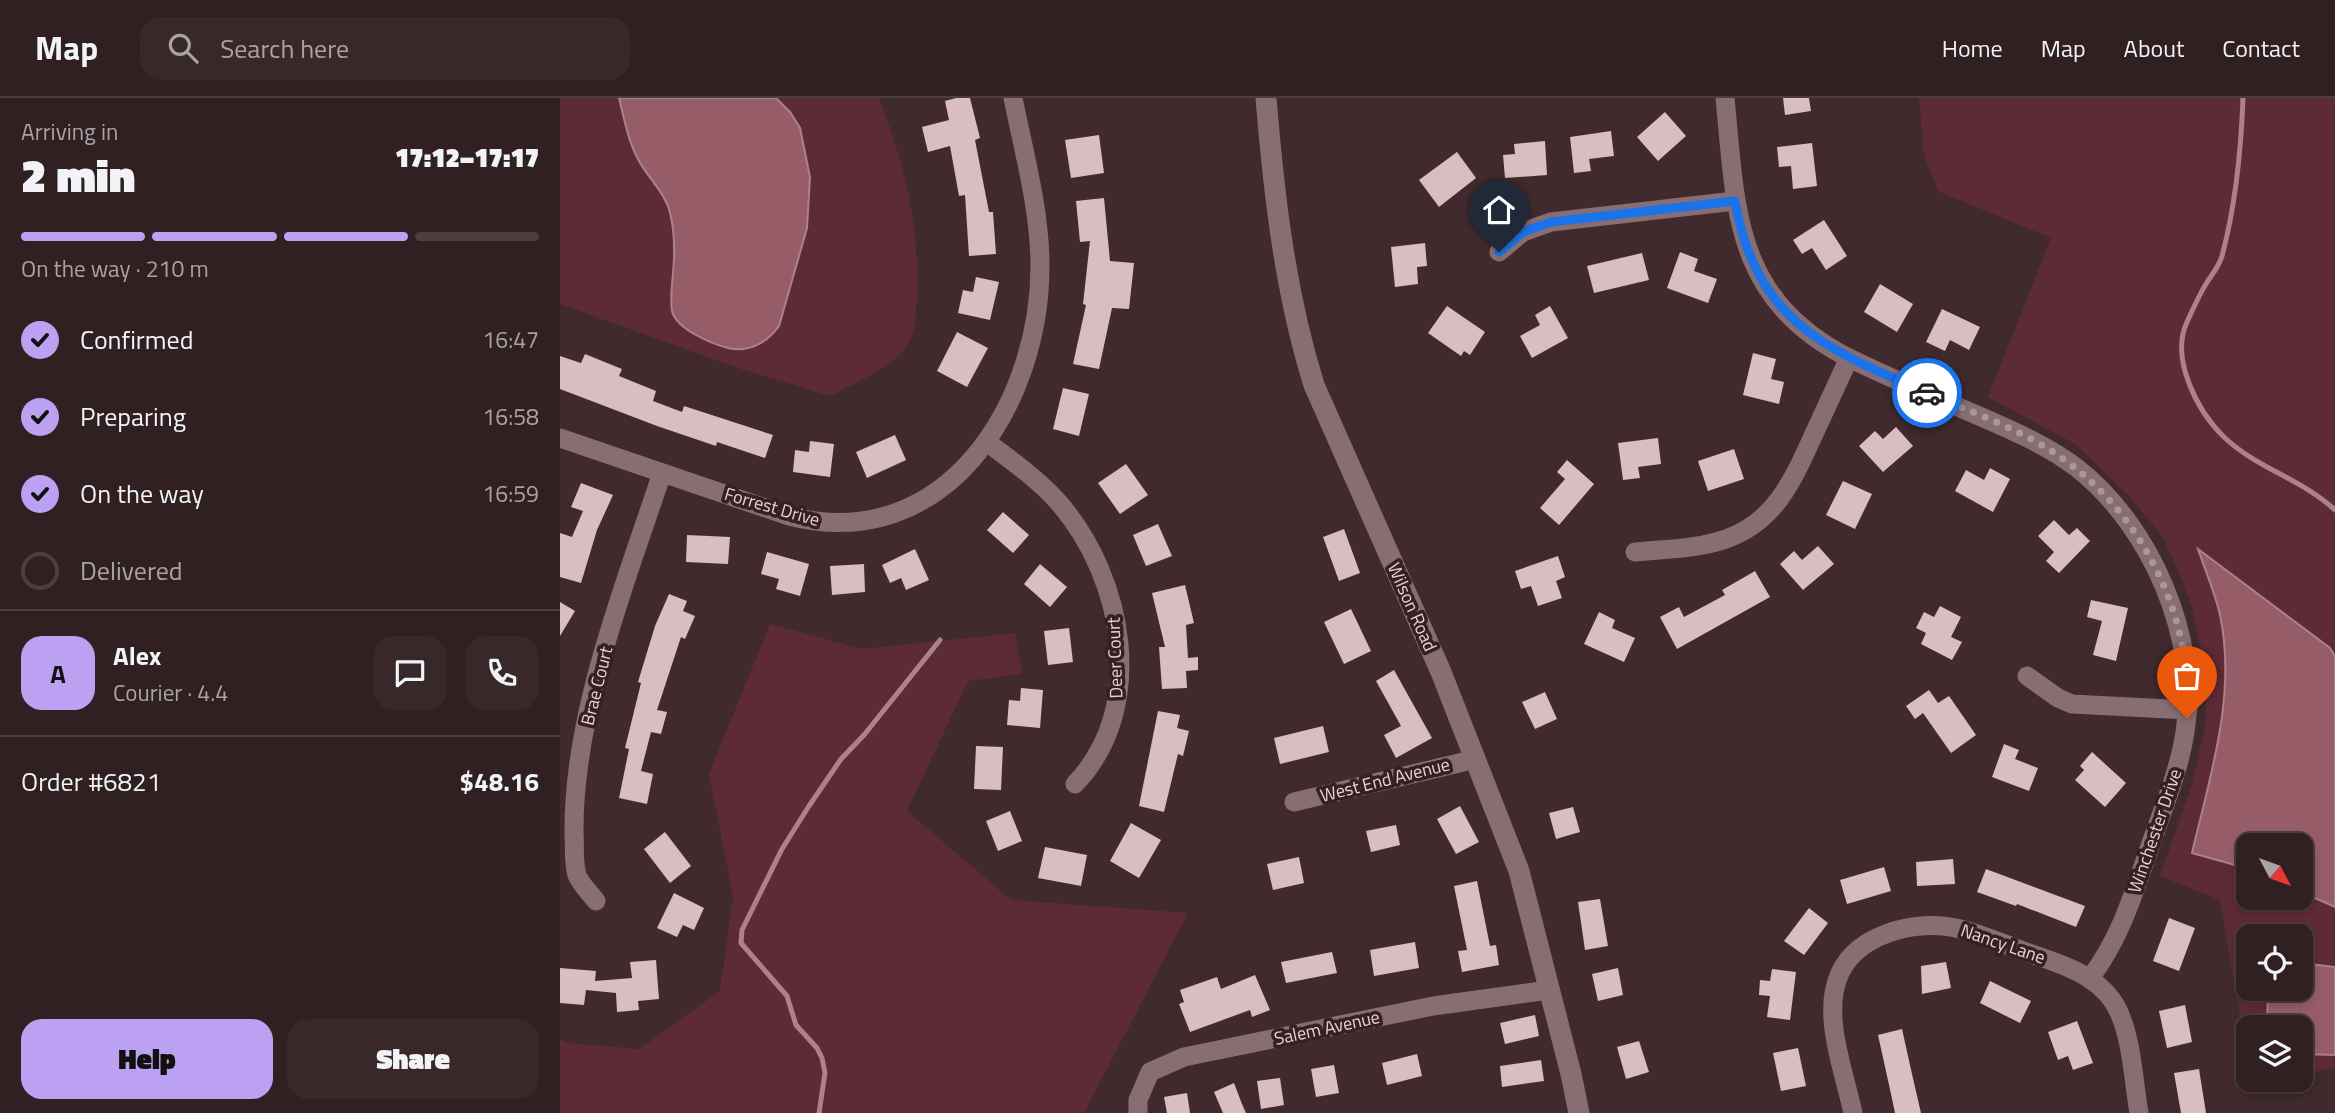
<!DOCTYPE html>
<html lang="en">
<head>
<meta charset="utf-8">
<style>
  body { margin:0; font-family:"Titillium Web",sans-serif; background:#38282a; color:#f1f3f6; height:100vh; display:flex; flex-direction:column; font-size:26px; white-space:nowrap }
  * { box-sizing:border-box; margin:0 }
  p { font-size:23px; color:#a8a3a5 }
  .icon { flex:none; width:38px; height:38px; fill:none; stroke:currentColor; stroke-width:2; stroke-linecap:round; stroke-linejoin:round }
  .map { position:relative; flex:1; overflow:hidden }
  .panel { display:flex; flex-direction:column; background:#302022; width:560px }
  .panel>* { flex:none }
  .needle { width:46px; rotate:131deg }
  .fabs { position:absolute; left:1676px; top:735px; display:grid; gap:14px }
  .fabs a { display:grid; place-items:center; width:77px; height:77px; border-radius:14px; background:#302022; box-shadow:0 4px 10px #0003,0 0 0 2px #4b3e40; font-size:35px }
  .pin { position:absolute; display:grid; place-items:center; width:60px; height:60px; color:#fff; margin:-72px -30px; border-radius:50% 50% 50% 0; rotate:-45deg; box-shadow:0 0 7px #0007 }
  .pin .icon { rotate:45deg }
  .courier { position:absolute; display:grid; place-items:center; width:70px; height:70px; margin:-35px; border:5px solid #1a73e8; border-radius:50%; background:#fff; color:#222; box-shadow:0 2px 9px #0007 }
  .summary em { font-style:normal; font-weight:800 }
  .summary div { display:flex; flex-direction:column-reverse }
  .summary { display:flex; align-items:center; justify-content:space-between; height:119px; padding:0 21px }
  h1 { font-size:46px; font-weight:800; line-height:52px }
  .bar { display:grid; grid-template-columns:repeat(4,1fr); gap:10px 7px; align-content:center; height:84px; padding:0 21px }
  .bar i { height:9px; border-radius:5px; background:#4b3e40 }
  .bar .on { background:#bca0f2 }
  .bar p { grid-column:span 4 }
  .line { display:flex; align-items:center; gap:18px; padding:0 21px; border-top:2px solid #4b3e40 }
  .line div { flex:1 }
  .round { display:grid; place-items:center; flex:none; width:74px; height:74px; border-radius:21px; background:#38282a }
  ol { padding:0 21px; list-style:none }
  li { display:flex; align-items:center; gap:21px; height:77px }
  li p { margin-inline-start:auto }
  li .icon { padding:7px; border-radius:50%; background:#bca0f2; color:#111; stroke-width:4 }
  li:last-child { color:#a8a3a5 }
  li i { width:38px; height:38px; border:4px solid #4b3e40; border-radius:50% }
  .action { display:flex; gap:14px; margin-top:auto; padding:14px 21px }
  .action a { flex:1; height:80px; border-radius:21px; background:#bca0f2; color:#111; font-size:28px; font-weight:800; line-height:80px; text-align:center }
  .action a+a { background:#38282a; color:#f1f3f6 }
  header { display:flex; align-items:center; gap:42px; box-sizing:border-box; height:98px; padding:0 35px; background:#302022; border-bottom:2px solid #4b3e40 }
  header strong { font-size:33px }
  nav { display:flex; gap:38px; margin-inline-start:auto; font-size:24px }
  .search { width:490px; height:63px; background:#38282a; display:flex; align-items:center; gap:18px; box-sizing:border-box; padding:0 24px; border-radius:21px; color:#a8a3a5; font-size:26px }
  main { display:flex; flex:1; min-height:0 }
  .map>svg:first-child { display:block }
  .green { fill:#5d2b36; fill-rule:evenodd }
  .water { fill:#965d68; stroke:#ad8189; stroke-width:2 }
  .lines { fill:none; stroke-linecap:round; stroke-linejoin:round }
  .stream { stroke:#ad8189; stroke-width:5 }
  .building { fill:#d9bdc1 }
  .minor { stroke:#886e72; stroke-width:19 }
  .tertiary { stroke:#886e72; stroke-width:21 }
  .done { stroke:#a9989b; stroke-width:7; stroke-dasharray:0 12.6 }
  .route { stroke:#1a73e8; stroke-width:9 }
  .labels { text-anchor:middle; stroke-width:7; stroke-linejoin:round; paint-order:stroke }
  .street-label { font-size:18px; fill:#e2d4d6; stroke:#362024 }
</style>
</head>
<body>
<header>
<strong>Map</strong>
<div class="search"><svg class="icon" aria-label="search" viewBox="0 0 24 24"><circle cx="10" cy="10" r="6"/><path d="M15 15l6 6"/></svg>Search here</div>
<nav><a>Home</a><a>Map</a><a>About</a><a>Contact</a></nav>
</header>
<main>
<section class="panel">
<div class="summary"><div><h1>2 min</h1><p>Arriving in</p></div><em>17:12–17:17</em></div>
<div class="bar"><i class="on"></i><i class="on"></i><i class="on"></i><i></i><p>On the way · 210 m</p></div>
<ol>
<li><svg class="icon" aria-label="check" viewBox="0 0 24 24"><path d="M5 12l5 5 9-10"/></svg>Confirmed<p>16:47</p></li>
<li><svg class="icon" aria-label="check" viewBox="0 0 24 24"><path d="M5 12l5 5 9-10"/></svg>Preparing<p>16:58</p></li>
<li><svg class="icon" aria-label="check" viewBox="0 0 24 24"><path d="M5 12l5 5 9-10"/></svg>On the way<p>16:59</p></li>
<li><i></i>Delivered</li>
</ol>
<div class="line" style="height:126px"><b class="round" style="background:#bca0f2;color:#111">A</b><div><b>Alex</b><p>Courier · 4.4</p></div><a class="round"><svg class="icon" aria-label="chat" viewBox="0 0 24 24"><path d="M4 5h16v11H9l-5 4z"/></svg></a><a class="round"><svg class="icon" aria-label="phone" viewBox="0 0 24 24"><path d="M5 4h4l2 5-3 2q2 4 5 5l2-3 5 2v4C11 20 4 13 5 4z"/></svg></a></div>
<div class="line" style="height:91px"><div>Order #6821</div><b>$48.16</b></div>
<div class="action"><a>Help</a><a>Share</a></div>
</section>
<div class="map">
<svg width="1775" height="1015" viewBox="0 0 1775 1015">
  <rect width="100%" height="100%" fill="#402a2e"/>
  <!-- green -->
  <g class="green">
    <path d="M0,0H319C344,66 359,121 357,193C356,209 357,230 349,245C339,266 290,288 270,298L181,271L0,206Z"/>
    <path d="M1359,0H1775V970L1741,976V929H1689V970L1660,802L1600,778L1632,686L1646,624L1645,574L1633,513L1621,479L1601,436L1568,397L1515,346L1428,299L1491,140L1378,93L1364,57ZM1689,747H1741V800H1689ZM1689,838H1741V891H1689Z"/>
    <path d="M210,526L302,551L455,535L462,576L408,583L347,713L451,802L628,815L524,1015H0V941L9,945L79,951L160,893L173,798L149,676Z"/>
  </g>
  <!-- water -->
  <g class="water">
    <path d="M59,0H216L230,14L240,30L250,79L247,130L219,228C208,244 189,255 168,250C152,246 116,231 112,213C110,201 112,187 113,175C115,154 115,132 109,111C103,92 87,79 78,61C68,43 64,20 59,0Z"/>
    <path d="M1638,451L1770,550L1775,558V809L1741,794V747H1689V771L1632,755C1650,678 1677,597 1660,517C1655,495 1645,472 1638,451Z"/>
    <path d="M1741,865L1775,869V957L1741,956V929H1707L1708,891H1741Z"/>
  </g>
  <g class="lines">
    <!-- stream -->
    <g class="stream">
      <path d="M1683,0C1681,54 1676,106 1662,158C1659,169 1652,176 1646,186C1639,197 1633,211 1627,224C1610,260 1637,313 1664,339C1696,370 1742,381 1775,412"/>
      <path d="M259,1015L265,975L262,960L257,950L236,927L227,898L181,845L182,832L222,751L249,708L281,661L304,637L380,542"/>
    </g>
  </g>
  <!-- building -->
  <g class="building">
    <path d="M396,0H410L420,40L415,42L429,114H433L436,156L409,158L405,97L399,98L390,48L368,54L362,29L389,22L385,3Z"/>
    <path d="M1223,0H1249L1251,13L1225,17Z"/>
    <path d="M1105,14L1126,38L1098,63L1077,39Z"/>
    <path d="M1051,33L1054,58L1029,61L1031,73L1014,75L1010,39Z"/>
    <path d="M539,37L544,75L511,80L505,42Z"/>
    <path d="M985,43L987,77L945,80L943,57L955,56L954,46Z"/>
    <path d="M1252,45L1257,88L1233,91L1231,68L1219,69L1217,49Z"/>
    <path d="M897,54L916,80L879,109L859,82Z"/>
    <path d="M544,100L550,163L574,165L569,211L552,210L539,271L513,266L526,207L523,206L530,143L520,144L516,103Z"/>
    <path d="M1264,122L1287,158L1266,172L1252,150L1242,156L1233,142Z"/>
    <path d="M865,145L867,168L857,169L858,186L835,189L831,149Z"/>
    <path d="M1120,154L1138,161L1134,173L1157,181L1148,205L1107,190Z"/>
    <path d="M1082,155L1089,182L1034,195L1027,168Z"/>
    <path d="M416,179L439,184L430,222L398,215L403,192L413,194Z"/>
    <path d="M1320,186L1353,206L1337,234L1304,214Z"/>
    <path d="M887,208L925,234L910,257L904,253L901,258L868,235Z"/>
    <path d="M990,208L1008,240L972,260L960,238L980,227L975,217Z"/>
    <path d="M1382,211L1420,229L1409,252L1390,242L1385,253L1366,244Z"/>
    <path d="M397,234L428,250L407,289L377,273Z"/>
    <path d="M1193,255L1216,261L1211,281L1224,284L1219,306L1183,297Z"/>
    <path d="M25,256L62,271L59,278L96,293L93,303L122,314L124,308L213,337L205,360L157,344L156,348L97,328L0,291V258L21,265Z"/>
    <path d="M503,290L529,296L519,338L493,331Z"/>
    <path d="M1336,329L1353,348L1323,374L1299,348L1315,333L1323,341Z"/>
    <path d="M335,337L346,362L307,380L296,354Z"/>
    <path d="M1098,340L1101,366L1078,369L1080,380L1063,382L1058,345Z"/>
    <path d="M250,343L274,346L270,379L233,374L235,352L249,354Z"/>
    <path d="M1174,351L1184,381L1148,393L1138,363Z"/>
    <path d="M1007,362L1034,386L999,427L980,410L1005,381L997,374Z"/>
    <path d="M566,366L588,397L560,416L538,385Z"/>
    <path d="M1430,370L1450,381L1433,414L1395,393L1406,372L1424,382Z"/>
    <path d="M1283,383L1312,396L1295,431L1266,417Z"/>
    <path d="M21,385L53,397L37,432L21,485L0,479V435L12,439L23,413L11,409Z"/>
    <path d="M443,414L469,437L453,455L427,432Z"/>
    <path d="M1494,422L1509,437L1517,430L1530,443L1499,475L1486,463L1494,454L1478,438Z"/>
    <path d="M598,426L612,458L586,468L573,437Z"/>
    <path d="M784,431L800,475L779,483L763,439Z"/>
    <path d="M127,437L170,439L168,466L126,464Z"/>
    <path d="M1258,448L1274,466L1243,492L1220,466L1234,453L1242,462Z"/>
    <path d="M355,451L369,482L346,492L341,480L330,485L322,467Z"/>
    <path d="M207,454L249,466L240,498L216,491L219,481L201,476Z"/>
    <path d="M998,458L1005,479L996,483L1002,500L978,508L971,488L961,491L955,473Z"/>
    <path d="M304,466L305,494L272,497L270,468Z"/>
    <path d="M480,466L507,489L490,509L464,486Z"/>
    <path d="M1195,473L1210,499L1117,551L1100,519L1119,509L1124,519L1165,497L1162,492Z"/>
    <path d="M625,487L634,525L626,527L628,560L638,559V572L626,573L627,590L602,591L599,549H605L592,495Z"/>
    <path d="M109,496L127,503L123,513L135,518L125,541L121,539L97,612L107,614L101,636L91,634L81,673L93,676L87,706L59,700L69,651L65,650L81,585L78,584L95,528Z"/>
    <path d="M1531,502L1568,510L1556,563L1533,557L1542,523L1527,519Z"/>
    <path d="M0,504L15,513L0,538Z"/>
    <path d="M1380,508L1401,519L1391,539L1402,544L1392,562L1361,546L1366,535L1356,530L1364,514L1374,519Z"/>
    <path d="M791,511L811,553L784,566L764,524Z"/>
    <path d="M1039,514L1055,522L1052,530L1075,540L1064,564L1024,546Z"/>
    <path d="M509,530L513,564L488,567L484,533Z"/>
    <path d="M834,572L872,640L836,660L824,637L841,628L816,583Z"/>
    <path d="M461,590L483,592L480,630L447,627L449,602L460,603Z"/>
    <path d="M1369,592L1378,605L1389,598L1416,637L1391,655L1363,615L1355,621L1346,608Z"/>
    <path d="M985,594L997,621L975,631L962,604Z"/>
    <path d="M598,613L620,617L617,630L629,633L623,658L618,656L604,714L579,708Z"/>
    <path d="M763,628L769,654L720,666L714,640Z"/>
    <path d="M1444,646L1459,652L1455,661L1478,670L1469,693L1432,679Z"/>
    <path d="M416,648L443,649L441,692L414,691Z"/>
    <path d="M1532,654L1566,685L1545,709L1515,682L1524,672L1520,668Z"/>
    <path d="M900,708L919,744L896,756L877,721Z"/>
    <path d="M1013,709L1020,734L996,741L989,715Z"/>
    <path d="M450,713L462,743L438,753L426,723Z"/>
    <path d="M571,725L601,742L579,780L550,763Z"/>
    <path d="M836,727L840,747L811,754L806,733Z"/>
    <path d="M105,734L131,768L110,785L84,751Z"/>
    <path d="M485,749L527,757L521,788L478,780Z"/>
    <path d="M739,759L744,785L713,792L707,766Z"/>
    <path d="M1393,761L1395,786L1357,788L1356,764Z"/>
    <path d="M1324,769L1331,793L1287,806L1280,782Z"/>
    <path d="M1426,771L1525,808L1516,829L1457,806L1456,808L1417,794Z"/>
    <path d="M917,783L930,848L936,847L939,867L902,874L898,853L907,852L894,788Z"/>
    <path d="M114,795L144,810L134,832L123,827L117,839L97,830Z"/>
    <path d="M1040,801L1048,848L1025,852L1018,804Z"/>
    <path d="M1249,810L1268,825L1244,857L1224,843Z"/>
    <path d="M1609,820L1635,830L1619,873L1593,863Z"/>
    <path d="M855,844L859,870L814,878L810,852Z"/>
    <path d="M772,854L777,875L726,885L721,864Z"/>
    <path d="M96,862L99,901L78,903L79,912L57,914L56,895L26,892L24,907L0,905V870L36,873L35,883L72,880L70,864Z"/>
    <path d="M1386,864L1391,890L1362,896L1361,868Z"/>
    <path d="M1058,870L1063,897L1038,903L1032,876Z"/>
    <path d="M1212,871L1236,874L1230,922L1207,919L1210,898L1199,897L1200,882L1210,883Z"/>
    <path d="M695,877L710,912L692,919L690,912L630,934L619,906L624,904L620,892L657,879L661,891Z"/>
    <path d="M1430,883L1471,903L1460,925L1420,905Z"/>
    <path d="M1625,907L1632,944L1607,950L1599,913Z"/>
    <path d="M975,917L979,938L945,946L940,925Z"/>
    <path d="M1517,923L1533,965L1513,972L1508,958L1498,962L1488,934Z"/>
    <path d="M1342,931L1352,976L1361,1015H1335L1331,996L1318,937Z"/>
    <path d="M1079,943L1089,974L1066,981L1057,949Z"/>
    <path d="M1238,950L1246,988L1221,993L1213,955Z"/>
    <path d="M857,956L862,978L827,987L822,965Z"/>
    <path d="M981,962L984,983L942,989L940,968Z"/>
    <path d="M774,967L779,995L756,999L751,971Z"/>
    <path d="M1639,971L1646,1015H1621L1614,975Z"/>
    <path d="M720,980L724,1007L701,1011L697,983Z"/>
    <path d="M674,985L682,1006L686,1015H663L654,994Z"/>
    <path d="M627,995L630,1015H607L604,999Z"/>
  </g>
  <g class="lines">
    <!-- minor -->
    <g class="minor">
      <path d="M1165,0C1176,110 1173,197 1283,257C1327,279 1373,298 1419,318C1453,333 1487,347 1517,370C1591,428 1640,541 1625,634C1619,674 1602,713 1589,751C1573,797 1560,841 1530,880"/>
      <path d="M939,154L963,134L991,124L1175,103"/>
      <path d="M0,340L229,418C386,458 480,306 480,168C480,112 464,55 453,0"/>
      <path d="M427,344C452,363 479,382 500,406C564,481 588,610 515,686"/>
      <path d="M1075,454C1105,451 1137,451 1166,441C1215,424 1233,382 1253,338C1265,312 1277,286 1289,260"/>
      <path d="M1467,578L1498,600L1512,606L1628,612"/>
      <path d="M734,704L916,661"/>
      <path d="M36,803C30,795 21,787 17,777C13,764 15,748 14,735C13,615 65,487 102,375"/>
      <path d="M578,1015V1002L590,974L624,959L873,908L989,892"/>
      <path d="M1293,1015C1284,973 1261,915 1280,875C1298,836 1356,821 1396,830C1420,835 1443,846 1466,854C1497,865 1532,874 1552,902C1572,930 1573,982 1579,1015"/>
    </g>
    <!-- tertiary -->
    <path class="tertiary" d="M706,0C714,97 725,194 754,287L881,574L959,773L1011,976L1019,1015"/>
  </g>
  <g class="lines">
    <!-- done -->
    <path class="done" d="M1367,295C1409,313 1455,329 1493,354C1580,410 1634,517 1627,620"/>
    <!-- route -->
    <path class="route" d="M939,154L963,134L991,124L1175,103C1196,224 1266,251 1367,295"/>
  </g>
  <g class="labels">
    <!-- street labels -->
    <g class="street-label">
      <text transform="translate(212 409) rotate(16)" y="6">Forrest Drive</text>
      <text transform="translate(852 509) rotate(66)" y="6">Wilson Road</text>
      <text transform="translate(555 560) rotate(-92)" y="6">Deer Court</text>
      <text transform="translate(37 588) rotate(-76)" y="6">Brae Court</text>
      <text transform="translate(825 682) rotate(-14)" y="6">West End Avenue</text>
      <text transform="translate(1595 733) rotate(-71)" y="6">Winchester Drive</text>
      <text transform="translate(1443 846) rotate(19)" y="6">Nancy Lane</text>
      <text transform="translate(767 930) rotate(-12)" y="6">Salem Avenue</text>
    </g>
  </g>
</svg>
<div class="fabs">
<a><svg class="needle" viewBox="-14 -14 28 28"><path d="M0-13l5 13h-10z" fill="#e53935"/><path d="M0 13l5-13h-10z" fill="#a8a3a5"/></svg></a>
<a><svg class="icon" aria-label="locate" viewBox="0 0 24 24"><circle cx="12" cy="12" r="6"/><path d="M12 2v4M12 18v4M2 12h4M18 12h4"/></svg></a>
<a><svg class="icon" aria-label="layers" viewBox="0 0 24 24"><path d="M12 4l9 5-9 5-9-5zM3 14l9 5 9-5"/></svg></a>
</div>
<div class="pin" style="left:1627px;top:620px;background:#ea580c"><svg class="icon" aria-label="bag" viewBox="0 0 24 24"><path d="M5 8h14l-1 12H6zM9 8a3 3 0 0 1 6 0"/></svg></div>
<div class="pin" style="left:939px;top:154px;background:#1f2937"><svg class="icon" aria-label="home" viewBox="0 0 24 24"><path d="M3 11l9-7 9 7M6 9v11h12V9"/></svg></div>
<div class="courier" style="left:1367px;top:295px"><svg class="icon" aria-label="car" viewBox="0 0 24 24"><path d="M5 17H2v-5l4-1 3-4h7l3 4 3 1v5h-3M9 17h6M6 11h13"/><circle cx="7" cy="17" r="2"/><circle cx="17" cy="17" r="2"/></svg></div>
</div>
</main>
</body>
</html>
